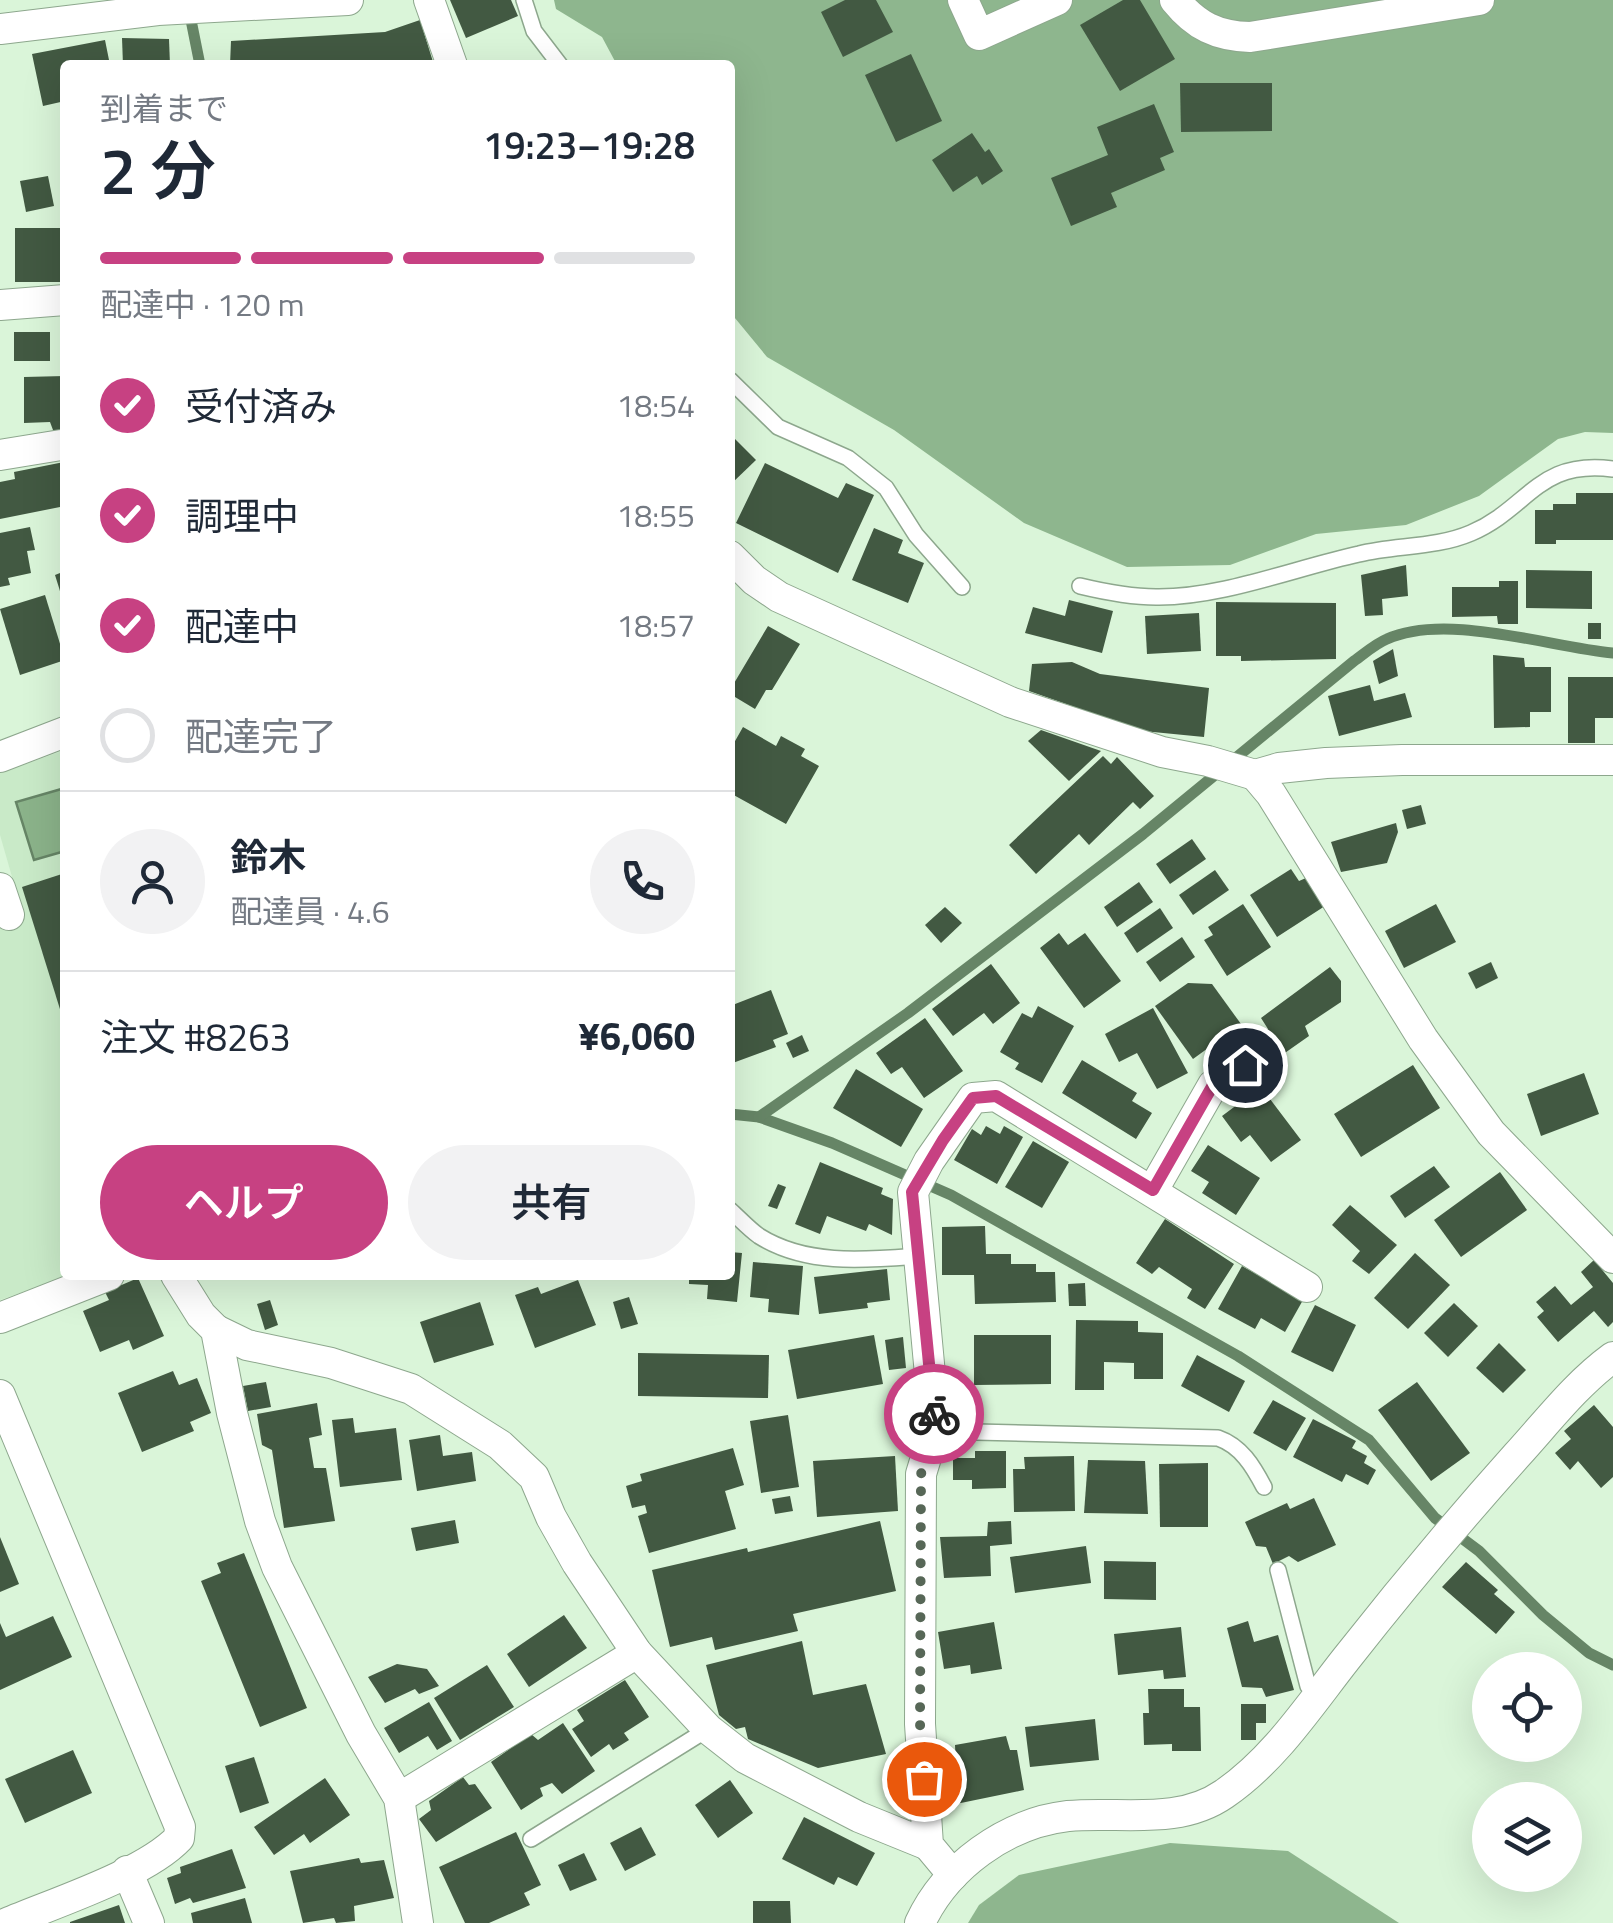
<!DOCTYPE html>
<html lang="ja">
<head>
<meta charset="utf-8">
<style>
  body { margin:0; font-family:"Titillium Web","Noto Sans JP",sans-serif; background:#f2f2f3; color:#1f2937; height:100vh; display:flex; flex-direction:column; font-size:38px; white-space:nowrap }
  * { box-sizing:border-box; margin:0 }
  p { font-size:32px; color:#747a83 }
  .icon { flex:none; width:55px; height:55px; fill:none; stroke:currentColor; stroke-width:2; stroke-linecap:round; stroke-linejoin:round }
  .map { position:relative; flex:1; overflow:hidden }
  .sheet { position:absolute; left:60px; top:60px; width:675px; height:1220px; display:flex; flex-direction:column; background:#fff; border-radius:10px; box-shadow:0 10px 40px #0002 }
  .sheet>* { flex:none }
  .tools { position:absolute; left:1472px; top:1652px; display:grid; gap:20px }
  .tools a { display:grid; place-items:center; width:110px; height:110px; border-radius:50%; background:#fff; box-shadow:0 10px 40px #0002; font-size:50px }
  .pin { position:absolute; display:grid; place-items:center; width:85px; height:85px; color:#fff; margin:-42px; border:5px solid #fff; border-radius:50%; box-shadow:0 2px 10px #0007 }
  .courier { position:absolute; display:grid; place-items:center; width:100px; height:100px; margin:-50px; border:8px solid #c74182; border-radius:50%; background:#fff; color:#222; box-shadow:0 2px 12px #0007 }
  .headline em { font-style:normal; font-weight:600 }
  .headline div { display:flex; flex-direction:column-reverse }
  .headline { display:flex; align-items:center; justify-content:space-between; height:170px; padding:0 40px }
  h1 { font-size:65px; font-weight:600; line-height:75px }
  .bar { display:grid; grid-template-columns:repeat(4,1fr); gap:15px 10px; align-content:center; height:120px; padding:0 40px }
  .bar i { height:12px; border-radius:8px; background:#e0e1e3 }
  .bar .active { background:#c74182 }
  .bar p { grid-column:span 4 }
  .line { display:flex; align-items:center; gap:25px; padding:0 40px; border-top:2px solid #e0e1e3 }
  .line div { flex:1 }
  .round { display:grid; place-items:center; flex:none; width:105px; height:105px; border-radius:52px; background:#f2f2f3 }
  ol { padding:0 40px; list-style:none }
  li { display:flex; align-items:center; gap:30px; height:110px }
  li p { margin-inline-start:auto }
  li .icon { padding:10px; border-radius:50%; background:#c74182; color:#fff; stroke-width:4 }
  li:last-child { color:#747a83 }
  li i { width:55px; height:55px; border:5px solid #e0e1e3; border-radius:50% }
  .action { display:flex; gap:20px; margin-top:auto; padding:20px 40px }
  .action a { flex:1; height:115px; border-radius:60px; background:#c74182; color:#fff; font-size:40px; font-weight:600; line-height:115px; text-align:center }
  .action a+a { background:#f2f2f3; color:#1f2937 }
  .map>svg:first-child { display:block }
  .built { fill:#c9eac8 }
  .forest { fill:#8eb68e }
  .water { fill:#8bb38a; stroke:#668566; stroke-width:2.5 }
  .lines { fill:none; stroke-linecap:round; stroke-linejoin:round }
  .stream { stroke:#668566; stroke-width:11 }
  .building { fill:#425942 }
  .service-casing { stroke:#8da78d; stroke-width:18 }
  .minor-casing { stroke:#8da78d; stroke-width:32 }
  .service { stroke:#fff; stroke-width:15 }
  .minor { stroke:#fff; stroke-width:30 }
  .done { stroke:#576757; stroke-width:10; stroke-dasharray:0 18 }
  .route { stroke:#c74182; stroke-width:12 }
</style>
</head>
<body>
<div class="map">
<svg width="1613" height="1923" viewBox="0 0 1613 1923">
  <rect width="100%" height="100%" fill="#daf5d9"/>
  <!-- built -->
  <path class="built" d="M65,750V1275H71L0,1300V922L23,915L0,835V773Z"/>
  <!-- forest -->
  <g class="forest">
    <path d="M554,0H1613V433L1585,432L1558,439L1479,496L1406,525L1316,534L1230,565L1127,567L1024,523L894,430L767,357L730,312V65H617L602,37L556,9Z"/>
    <path d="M1170,1843L1288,1851L1399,1923H968L979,1905L1019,1875Z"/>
  </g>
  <!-- water -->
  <path class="water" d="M65,788V851L34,860L16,802Z"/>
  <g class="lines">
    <!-- stream -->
    <g class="stream">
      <path d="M189,10L200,65"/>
      <path d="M730,1114L759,1117L832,1143L951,1195L1238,1356L1369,1440L1435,1518L1479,1551L1543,1615L1589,1653L1613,1665"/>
      <path d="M759,1117L908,1013L1143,834L1354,661C1364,654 1375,644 1387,639C1446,612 1549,647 1613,653"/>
    </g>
  </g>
  <!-- building -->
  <g class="building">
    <path d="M450,0H511L518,16L466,38Z"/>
    <path d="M845,0H876L893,32L843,57L821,12Z"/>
    <path d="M1123,0H1140L1175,59L1120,91L1080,25Z"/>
    <path d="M420,20L434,65H230L231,41L385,32Z"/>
    <path d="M122,38L169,39L170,65H123Z"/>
    <path d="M105,40L110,65H65V101L43,106L32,54Z"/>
    <path d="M911,54L942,121L896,142L865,75Z"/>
    <path d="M1180,83H1272V131L1181,132Z"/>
    <path d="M1154,104L1174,152L1160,158L1165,170L1111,193L1117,207L1071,226L1051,178L1108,155L1097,127Z"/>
    <path d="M972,133L985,152L989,149L1003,171L982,185L977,176L953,192L932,160Z"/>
    <path d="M48,176L54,206L26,212L20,181Z"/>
    <rect x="15" y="228" width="50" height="54"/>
    <rect x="14" y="332" width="36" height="29"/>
    <path d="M65,376V430H53L50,422L24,423V377Z"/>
    <path d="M730,434L756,460L730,485Z"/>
    <path d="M64,462L65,506L0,519V482L15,479L14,472Z"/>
    <path d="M765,463L838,498L846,483L874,495L838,573L736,523Z"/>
    <path d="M1576,493H1613V540H1556V544H1535V510H1553V504H1576Z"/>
    <path d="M30,527L35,550L27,551L31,573L8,578L10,585L0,587V533Z"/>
    <path d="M874,528L903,540L898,553L924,563L908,603L852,580Z"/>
    <path d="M1406,565L1408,596L1382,599L1383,615L1365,616L1361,575Z"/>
    <path d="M1526,570L1592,571V609L1526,608Z"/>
    <path d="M65,571V604H64L55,575Z"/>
    <path d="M1499,581H1518V624H1498L1497,616L1452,617V587H1499Z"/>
    <path d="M45,595L65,660L20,675L0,609Z"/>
    <path d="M1069,600L1113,611L1102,653L1025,633L1033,607L1065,616Z"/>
    <path d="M1216,602L1336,603V659L1241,661V656H1216Z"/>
    <path d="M1199,613L1201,651L1147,654L1145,616Z"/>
    <rect x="1588" y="623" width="13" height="16"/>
    <path d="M768,626L800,644L772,690H766L755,709L730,694V690Z"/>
    <path d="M1393,649L1398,676L1379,684L1373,661Z"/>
    <path d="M1493,655L1524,658L1525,667H1551V712H1530V727L1494,728Z"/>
    <path d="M1072,662L1100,674L1209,688L1204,737L1143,731L1029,691L1032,664Z"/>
    <path d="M1568,677H1613V718H1595V743H1568Z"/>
    <path d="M1370,685L1374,701L1405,693L1412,717L1339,736L1328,696Z"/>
    <path d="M743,727L776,746L781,736L805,749L801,756L819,766L786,824L730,793V750Z"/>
    <path d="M1041,730L1101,751L1069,781L1028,741Z"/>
    <path d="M1103,756L1111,764L1117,757L1154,796L1140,809L1133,802L1089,845L1079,834L1036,874L1009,845Z"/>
    <path d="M1421,805L1426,824L1407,829L1402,810Z"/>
    <path d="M1396,823L1398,832L1387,863L1341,872L1331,842Z"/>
    <path d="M1192,839L1206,859L1170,884L1156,864Z"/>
    <path d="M1291,869L1299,881L1306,878L1325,906L1277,937L1250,895Z"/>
    <path d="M1215,870L1229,890L1193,915L1179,895Z"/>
    <path d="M65,873V1022H64L22,887Z"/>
    <path d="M1139,882L1153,902L1117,927L1104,907Z"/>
    <path d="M1243,904L1271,947L1227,976L1204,940L1213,935L1208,927Z"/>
    <path d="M1436,904L1456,942L1404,968L1385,931Z"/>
    <path d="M945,907L962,923L941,943L925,925Z"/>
    <path d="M1160,908L1173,928L1137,953L1124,933Z"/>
    <path d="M1059,933L1068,945L1085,933L1121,981L1084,1008L1040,948Z"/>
    <path d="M1182,937L1195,957L1160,982L1146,962Z"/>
    <path d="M1491,962L1498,978L1476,989L1468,973Z"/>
    <path d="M991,964L1020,1003L993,1024L984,1013L953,1036L932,1009Z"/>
    <path d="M1330,967L1341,981V1002L1305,1026L1309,1036L1272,1062L1255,1038L1268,1029L1261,1018Z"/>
    <path d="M1188,983L1212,984L1241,1024L1193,1059L1155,1006Z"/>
    <path d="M771,990L788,1034L773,1040L776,1047L730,1064V1031L735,1029L730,1006Z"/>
    <path d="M1038,1006L1074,1026L1042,1083L1015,1069L1019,1063L1000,1052L1022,1013L1032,1018Z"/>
    <path d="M1153,1008L1188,1073L1157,1089L1137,1053L1119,1062L1105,1034Z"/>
    <path d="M925,1018L963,1071L924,1098L902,1067L891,1074L876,1053Z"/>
    <path d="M802,1035L809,1051L793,1058L786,1043Z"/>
    <path d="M1082,1060L1137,1093L1132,1101L1152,1113L1136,1139L1062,1093Z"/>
    <path d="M1413,1065L1440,1108L1361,1157L1334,1114Z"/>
    <path d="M856,1069L923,1109L901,1147L833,1108Z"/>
    <path d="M1584,1073L1599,1114L1541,1136L1527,1094Z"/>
    <path d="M1261,1087L1301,1140L1271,1162L1250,1135L1241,1142L1222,1116Z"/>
    <path d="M986,1126L1000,1134L1004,1126L1023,1137L997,1184L954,1160L972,1129L981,1135Z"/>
    <path d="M1033,1141L1069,1162L1042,1208L1005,1187Z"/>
    <path d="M1208,1145L1260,1178L1236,1215L1202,1193L1209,1182L1191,1171Z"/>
    <path d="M820,1162L883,1188L881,1194L893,1199L892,1235L869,1224L866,1231L827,1216L820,1234L795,1224Z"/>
    <path d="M1434,1166L1450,1187L1405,1218L1390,1196Z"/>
    <path d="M1500,1172L1527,1210L1461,1257L1434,1220Z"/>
    <path d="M778,1184L786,1187L777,1209L768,1206Z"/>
    <path d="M1350,1205L1397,1245L1369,1274L1352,1261L1360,1251L1332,1225Z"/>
    <path d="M1165,1219L1234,1264L1205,1309L1187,1298L1192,1289L1159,1267L1152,1274L1136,1263Z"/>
    <path d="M985,1226L986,1254H1011V1264H1036V1272H1055L1056,1302L975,1304L974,1275H942V1227Z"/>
    <path d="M730,1252L742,1253L737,1302L707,1299L708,1285L689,1284V1275H730Z"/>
    <path d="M1415,1253L1450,1285L1408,1329L1374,1298Z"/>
    <path d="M1594,1260L1613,1283V1322L1608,1327L1594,1311L1558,1342L1537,1317L1544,1311L1536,1302L1555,1286L1571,1305L1593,1287L1581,1272Z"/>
    <path d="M753,1262L803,1266L799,1315L768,1312L769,1299L750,1297Z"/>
    <path d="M1242,1266L1303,1300L1285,1332L1261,1318L1255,1329L1218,1309Z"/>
    <path d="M887,1269L890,1300L867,1303L868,1308L819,1314L814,1277Z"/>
    <path d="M138,1278L164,1336L133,1350L129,1340L100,1352L83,1311L109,1300L105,1292Z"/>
    <path d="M578,1280L596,1325L535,1348L515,1295L538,1287L541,1294Z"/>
    <path d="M1085,1283L1086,1306H1069L1068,1284Z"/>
    <path d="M629,1297L638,1324L621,1329L613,1302Z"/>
    <path d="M270,1300L278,1325L265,1330L257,1304Z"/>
    <path d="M480,1302L494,1345L434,1363L420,1322Z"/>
    <path d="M1454,1303L1478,1326L1448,1357L1424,1333Z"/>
    <path d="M1315,1305L1356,1325L1333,1372L1291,1352Z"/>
    <path d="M1076,1320L1138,1321V1332L1163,1333V1379H1134V1363L1104,1362V1390H1075Z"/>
    <path d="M874,1335L883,1384L797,1399L788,1350Z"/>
    <path d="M974,1335H1051V1384L974,1385Z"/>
    <path d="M903,1337L906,1368L889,1370L885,1340Z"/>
    <path d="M1499,1343L1526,1370L1503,1393L1476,1368Z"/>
    <path d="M638,1353L769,1355L768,1398L638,1396Z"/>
    <path d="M1197,1355L1245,1381L1229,1412L1181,1386Z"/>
    <path d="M173,1371L179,1385L197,1378L211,1413L190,1422L194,1431L142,1452L118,1393Z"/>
    <path d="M266,1382L271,1407L248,1411L243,1386Z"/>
    <path d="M1417,1382L1470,1453L1431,1481L1378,1410Z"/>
    <path d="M1273,1400L1306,1418L1286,1451L1253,1433Z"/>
    <path d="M317,1403L322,1435L309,1438L314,1468H326L335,1521L284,1528L272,1450L262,1445L257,1414Z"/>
    <path d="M1594,1405L1613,1427V1477L1601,1488L1578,1461L1570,1470L1555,1453L1571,1439L1564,1431Z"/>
    <path d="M788,1415L799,1487L761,1493L750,1421Z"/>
    <path d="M353,1418L355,1433L396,1428L402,1480L340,1487L332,1420Z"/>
    <path d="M1313,1419L1356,1441L1352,1448L1367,1456L1364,1463L1376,1470L1368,1485L1346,1474L1342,1482L1293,1457Z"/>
    <path d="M440,1435L443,1456L472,1452L476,1481L417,1491L409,1440Z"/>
    <path d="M733,1448L744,1485L725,1491L736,1529L649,1553L638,1516L647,1513L645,1505L632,1508L626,1486L642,1481L640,1474Z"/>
    <path d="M975,1451H1006V1488L972,1489V1480H953V1458H975Z"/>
    <path d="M895,1456L898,1511L817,1517L813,1461Z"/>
    <path d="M1074,1456L1075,1511L1014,1512L1013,1469H1025L1024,1457Z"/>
    <path d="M1088,1460L1145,1461L1148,1514L1084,1513Z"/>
    <path d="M1208,1463V1527H1160L1159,1464Z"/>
    <path d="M790,1496L793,1511L775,1514L772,1499Z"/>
    <path d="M1314,1498L1336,1545L1298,1562L1289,1556L1273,1564L1266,1547L1256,1546L1245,1522L1287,1503L1290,1509Z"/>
    <path d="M455,1520L459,1543L416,1551L411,1528Z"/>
    <path d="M880,1521L896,1591L793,1614L798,1631L715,1650L712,1637L670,1647L652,1570L747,1548L748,1552Z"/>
    <path d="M1011,1521L1012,1544L990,1546L991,1576L944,1578L940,1537L987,1536L988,1522Z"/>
    <path d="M0,1537L19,1584L0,1592Z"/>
    <path d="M1086,1546L1091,1583L1015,1593L1010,1557Z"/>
    <path d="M244,1553L307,1708L260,1727L201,1581L221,1573L217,1563Z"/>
    <path d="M1104,1561L1156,1562V1600L1104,1599Z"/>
    <path d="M1466,1562L1498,1590L1494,1594L1515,1612L1496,1634L1442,1587Z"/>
    <path d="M564,1615L587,1648L529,1687L507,1654Z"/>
    <path d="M53,1616L72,1657L0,1690V1623L6,1637Z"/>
    <path d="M1248,1621L1254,1642L1278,1635L1294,1690L1266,1697L1262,1688L1242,1687L1227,1628Z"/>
    <path d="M994,1622L1002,1669L971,1674L970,1665L944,1669L938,1632Z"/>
    <path d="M1181,1627L1186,1677L1164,1679L1163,1670L1118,1675L1114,1634Z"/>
    <path d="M802,1641L813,1695L866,1684L886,1754L818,1768L748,1739L745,1727L736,1729L719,1715L706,1665Z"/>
    <path d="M397,1664L427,1669L439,1686L419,1694L415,1689L385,1703L368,1677Z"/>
    <path d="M487,1665L514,1707L460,1740L434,1698Z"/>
    <path d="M625,1680L649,1717L624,1733L629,1740L613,1750L609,1744L591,1757L572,1729L584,1721L577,1710Z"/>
    <path d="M1148,1689H1184V1707H1200L1201,1751H1172V1744L1144,1745L1143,1713H1149Z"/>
    <path d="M429,1702L452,1741L437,1750L428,1736L399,1753L384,1728Z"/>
    <path d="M1241,1704H1266V1723H1256V1740H1241Z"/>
    <path d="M1095,1719L1099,1760L1030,1767L1025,1727Z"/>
    <path d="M563,1723L595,1771L562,1794L552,1783L540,1788L543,1796L521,1810L491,1762L531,1734L538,1740Z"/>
    <path d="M1006,1736L1010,1750H1017L1024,1790L951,1805L943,1770L956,1767L955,1745Z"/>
    <path d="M73,1750L92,1793L25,1823L5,1779Z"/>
    <path d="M254,1757L269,1803L240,1813L225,1766Z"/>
    <path d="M463,1777L469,1785L475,1784L492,1808L436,1842L419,1819L431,1810L429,1801Z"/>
    <path d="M325,1778L350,1815L310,1843L304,1834L274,1855L254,1827Z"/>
    <path d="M730,1780L753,1813L718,1838L695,1805Z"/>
    <path d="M804,1817L875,1853L857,1886L838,1877L834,1885L782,1859Z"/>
    <path d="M641,1827L656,1855L625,1871L610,1843Z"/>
    <path d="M516,1832L541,1885L524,1893L530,1905L489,1923H465L439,1867Z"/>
    <path d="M232,1849L246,1888L193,1903L190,1898L175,1904L167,1878L181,1873L180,1867Z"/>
    <path d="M584,1853L597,1880L570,1891L558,1865Z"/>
    <path d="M359,1858L361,1863L384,1860L394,1898L354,1906L355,1921L336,1923L334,1918L303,1923L290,1871Z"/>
    <path d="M245,1898L252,1923H193L191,1913Z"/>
    <path d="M753,1901H790L791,1923H753Z"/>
    <path d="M119,1905L125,1923H70V1922Z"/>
  </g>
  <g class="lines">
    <defs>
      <g id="service">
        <path d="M524,0L534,31L560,65"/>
        <path d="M730,380L778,427L848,458L886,488L916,535L962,587"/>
        <path d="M1080,586C1105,592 1130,597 1156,597C1221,598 1295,568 1359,554C1396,545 1436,548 1471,533C1529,508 1538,459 1613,469"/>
        <path d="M730,1210C739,1218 749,1229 759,1236C807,1266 866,1260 919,1256"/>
        <path d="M934,1431L1218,1438C1241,1446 1253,1466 1264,1487"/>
        <path d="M1278,1570L1308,1686L1317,1696"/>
        <path d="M531,1839L708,1729"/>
      </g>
      <g id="minor">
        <path d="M429,0L452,65"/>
        <path d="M963,0L979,35L1057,0"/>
        <path d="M1175,0C1196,26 1217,36 1250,37L1479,0"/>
        <path d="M0,29L158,10L348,0"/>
        <path d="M0,305L65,300"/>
        <path d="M0,455L61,445"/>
        <path d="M730,556L754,580L779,597L1010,702L1162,752L1208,761L1255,775L1279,768L1326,763L1402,760H1613"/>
        <path d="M0,757L65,732"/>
        <path d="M1255,775L1271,794L1423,1039L1491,1133L1613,1258"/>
        <path d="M0,888L9,915"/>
        <path d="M1153,1190L1213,1085L1245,1065"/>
        <path d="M176,1275L201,1315L216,1330L232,1413L260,1521L277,1567L361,1734L399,1798L418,1923"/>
        <path d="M0,1318L109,1275"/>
        <path d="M216,1330L247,1345L331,1363L411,1389L500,1445L534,1477L551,1517L577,1563L637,1653L708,1729L745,1758L859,1817L928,1845"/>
        <path d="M0,1395L180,1827L179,1838C145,1874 54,1903 7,1923"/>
        <path d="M399,1798L637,1653"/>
        <path d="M127,1871L149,1923"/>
        <path d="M953,1875L928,1845L920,1724L921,1474L935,1428L913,1192L929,1161L973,1098L996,1096L1307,1287"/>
        <path d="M920,1923C946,1867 1006,1823 1068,1816C1120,1811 1178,1826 1224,1794C1274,1760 1309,1706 1346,1659C1401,1589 1458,1521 1517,1455C1548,1421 1576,1384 1613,1357"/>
      </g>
    </defs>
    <!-- service casing -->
    <use href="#service" class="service-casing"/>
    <!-- minor casing -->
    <use href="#minor" class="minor-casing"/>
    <!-- service -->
    <use href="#service" class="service"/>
    <!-- minor -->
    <use href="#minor" class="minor"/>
  </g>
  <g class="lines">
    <!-- done -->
    <path class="done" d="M924,1779L920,1724L921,1474L935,1428L934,1414"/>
    <!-- route -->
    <path class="route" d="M934,1414L912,1192L943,1140L973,1098L996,1096L1153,1190L1213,1085L1245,1065"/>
  </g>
</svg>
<div class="tools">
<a><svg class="icon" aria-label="locate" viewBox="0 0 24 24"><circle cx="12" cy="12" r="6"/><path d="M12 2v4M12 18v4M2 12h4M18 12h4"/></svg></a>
<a><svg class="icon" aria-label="layers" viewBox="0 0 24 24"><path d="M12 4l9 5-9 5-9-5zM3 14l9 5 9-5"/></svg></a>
</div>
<div class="pin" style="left:924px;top:1779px;background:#ea580c"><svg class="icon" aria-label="bag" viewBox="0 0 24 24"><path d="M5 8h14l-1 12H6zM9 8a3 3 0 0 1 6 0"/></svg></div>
<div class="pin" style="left:1245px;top:1065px;background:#1f2937"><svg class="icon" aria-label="home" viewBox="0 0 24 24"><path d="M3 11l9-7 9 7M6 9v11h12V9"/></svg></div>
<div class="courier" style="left:934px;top:1414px"><svg class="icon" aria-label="bike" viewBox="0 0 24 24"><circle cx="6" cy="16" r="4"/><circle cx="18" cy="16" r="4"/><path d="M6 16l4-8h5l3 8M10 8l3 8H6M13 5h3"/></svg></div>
<section class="sheet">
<div class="headline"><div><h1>2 分</h1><p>到着まで</p></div><em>19:23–19:28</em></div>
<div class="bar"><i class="active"></i><i class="active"></i><i class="active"></i><i></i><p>配達中 · 120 m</p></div>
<ol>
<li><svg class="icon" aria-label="check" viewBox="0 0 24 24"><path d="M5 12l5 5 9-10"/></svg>受付済み<p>18:54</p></li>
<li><svg class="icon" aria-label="check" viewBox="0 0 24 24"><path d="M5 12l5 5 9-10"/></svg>調理中<p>18:55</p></li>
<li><svg class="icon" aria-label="check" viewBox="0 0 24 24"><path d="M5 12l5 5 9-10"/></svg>配達中<p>18:57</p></li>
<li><i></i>配達完了</li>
</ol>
<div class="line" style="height:180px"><a class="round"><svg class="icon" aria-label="person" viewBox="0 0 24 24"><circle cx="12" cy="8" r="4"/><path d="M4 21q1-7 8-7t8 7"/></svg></a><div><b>鈴木</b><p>配達員 · 4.6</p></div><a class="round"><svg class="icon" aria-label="phone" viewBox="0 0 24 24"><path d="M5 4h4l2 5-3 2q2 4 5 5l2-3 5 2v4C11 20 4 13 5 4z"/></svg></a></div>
<div class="line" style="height:130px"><div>注文 #8263</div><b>¥6,060</b></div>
<div class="action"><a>ヘルプ</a><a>共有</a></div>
</section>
</div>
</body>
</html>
